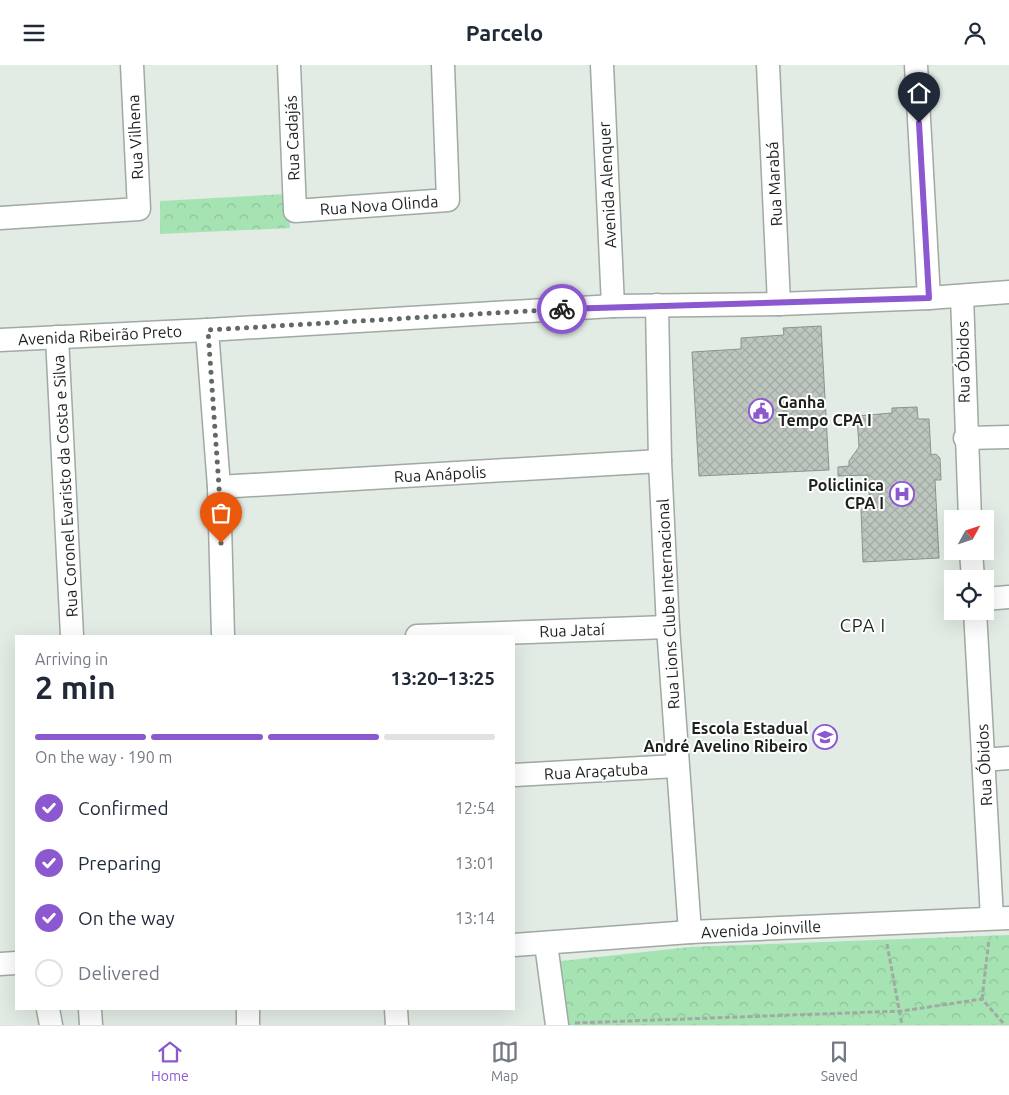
<!DOCTYPE html>
<html lang="en">
<head>
<meta charset="utf-8">
<style>
  body { margin:0; font-family:Ubuntu,sans-serif; background:#f6f6f7; color:#1f2937; height:100vh; display:flex; flex-direction:column; font-size:19px; white-space:nowrap }
  * { box-sizing:border-box; margin:0 }
  p { font-size:16px; color:#747a83 }
  .icon { flex:none; width:28px; height:28px; fill:none; stroke:currentColor; stroke-width:2; stroke-linecap:round; stroke-linejoin:round }
  .map { position:relative; flex:1; overflow:hidden }
  .panel { position:absolute; left:15px; top:570px; width:500px; height:375px; display:flex; flex-direction:column; background:#fff; border-radius:0px; box-shadow:0 5px 20px #0002 }
  .panel>* { flex:none }
  .needle { width:32px; rotate:50deg }
  .buttons { position:absolute; left:944px; top:445px; display:grid; gap:10px }
  .buttons a { display:grid; place-items:center; width:50px; height:50px; border-radius:0px; background:#fff; box-shadow:0 5px 20px #0002; font-size:25px }
  .pin { position:absolute; display:grid; place-items:center; width:42px; height:42px; color:#fff; margin:-51px -21px; border-radius:50% 50% 50% 0; rotate:-45deg; box-shadow:0 0 5px #0007 }
  .pin .icon { rotate:45deg }
  .courier { position:absolute; display:grid; place-items:center; width:50px; height:50px; margin:-25px; border:4px solid #8c58d0; border-radius:50%; background:#fff; color:#222; box-shadow:0 1px 6px #0007 }
  .head em { font-style:normal; font-weight:600 }
  .head div { display:flex; flex-direction:column-reverse }
  .head { display:flex; align-items:center; justify-content:space-between; height:85px; padding:0 20px }
  h1 { font-size:32px; font-weight:600; line-height:38px }
  .bar { display:grid; grid-template-columns:repeat(4,1fr); gap:8px 5px; align-content:center; height:60px; padding:0 20px }
  .bar i { height:6px; border-radius:4px; background:#e0e1e3 }
  .bar .on { background:#8c58d0 }
  .bar p { grid-column:span 4 }
  ol { padding:0 20px; list-style:none }
  li { display:flex; align-items:center; gap:15px; height:55px }
  li p { margin-inline-start:auto }
  li .icon { padding:5px; border-radius:50%; background:#8c58d0; color:#fff; stroke-width:4 }
  li:last-child { color:#747a83 }
  li i { width:28px; height:28px; border:2px solid #e0e1e3; border-radius:50% }
  header { display:flex; justify-content:space-between; align-items:center; height:65px; padding:0 20px; background:#fff; font-size:22px; font-weight:600 }
  .menu { display:flex; justify-content:space-around; align-items:center; height:70px; border-top:1px solid #e0e1e3; background:#fff; font-size:14px; color:#747a83 }
  .menu a { display:grid; justify-items:center; gap:2px }
  .menu .on { color:#8c58d0 }
  .map>svg:first-child { display:block }
  .park { fill:url(#park-crowns) }
  .building { fill:url(#building-cross-hatch); stroke:#8a938c }
  .lines { fill:none; stroke-linecap:round; stroke-linejoin:round }
  .minor-casing { stroke:#a0a9a2; stroke-width:25 }
  .path { stroke:#a1a9a3; stroke-width:3; stroke-dasharray:5 2.5; stroke-linecap:butt }
  .minor { stroke:#fff; stroke-width:22 }
  .done { stroke:#626863; stroke-width:5; stroke-dasharray:0 9 }
  .route { stroke:#8c58d0; stroke-width:6 }
  .labels { text-anchor:middle; stroke-width:4; stroke-linejoin:round; paint-order:stroke }
  .street-label { font-size:16px; fill:#1d211e; stroke:#fff }
  .poi-label { font-size:16px; font-weight:bold; fill:#1d211e; stroke:#fff; text-anchor:end }
  .neighbourhood-label { font-size:18px; letter-spacing:1px; fill:#1d211e; stroke:#fff }
</style>
</head>
<body>
<header><svg class="icon" aria-label="menu" viewBox="0 0 24 24"><path d="M4 6h16M4 12h16M4 18h16"/></svg>Parcelo<svg class="icon" aria-label="person" viewBox="0 0 24 24"><circle cx="12" cy="8" r="4"/><path d="M4 21q1-7 8-7t8 7"/></svg></header>
<div class="map">
<svg width="1009" height="960" viewBox="0 0 1009 960">
  <defs>
    <pattern id="park-crowns" width="20" height="18" patternUnits="userSpaceOnUse" patternTransform="scale(1.25)"><rect width="20" height="18" fill="#a5e4b2"/><path d="M2 6a3 3 0 1 1 6 0M12 15a3 3 0 1 1 6 0" fill="none" stroke="#8ec399"/></pattern>
    <pattern id="building-cross-hatch" width="8" height="8" patternUnits="userSpaceOnUse" patternTransform="scale(1.25)"><rect width="8" height="8" fill="#bdc6be"/><path d="M0 0l8 8M0 8l8-8" fill="none" stroke="#a2aaa3"/></pattern>
  </defs>
  <rect width="100%" height="100%" fill="#e2ece4"/>
  <!-- park -->
  <g class="park">
    <path d="M287,129L290,163L160,169V136Z"/>
    <path d="M1009,870V960H566L561,896L690,882Z"/>
  </g>
  <!-- building -->
  <g class="building">
    <path d="M821,261L829,405L699,411L692,287L741,284V273L784,270L783,263Z"/>
    <path d="M917,342L918,354H929L931,390L936,389L940,393L941,415H935L939,493L863,497L861,444L870,443L868,410L838,411V402L849,401V396L859,382L857,351L892,348V343Z"/>
  </g>
  <g class="lines">
    <defs>
      <g id="minor">
        <path d="M289,0L295,146L448,135L443,0"/>
        <path d="M602,0L613,241"/>
        <path d="M768,0L779,239"/>
        <path d="M916,0L929,233"/>
        <path d="M0,153L139,144L132,0"/>
        <path d="M962,231L970,454"/>
        <path d="M657,240L660,396L668,562L690,867"/>
        <path d="M207,265L219,422L223,571"/>
        <path d="M57,272L72,571"/>
        <path d="M0,275L207,265L613,241L779,239L929,233L1009,227"/>
        <path d="M965,373L1009,372"/>
        <path d="M219,422L660,396"/>
        <path d="M971,486L973,514"/>
        <path d="M985,534L1009,532"/>
        <path d="M975,546L992,853"/>
        <path d="M417,571L668,562"/>
        <path d="M983,695L1009,693"/>
        <path d="M514,710L677,701"/>
        <path d="M546,879L557,960"/>
        <path d="M514,880L690,867L1009,853"/>
        <path d="M0,899L16,898"/>
        <path d="M48,944L51,960"/>
        <path d="M90,944L91,960"/>
        <path d="M248,944V960"/>
        <path d="M396,944L397,960"/>
      </g>
    </defs>
    <!-- minor casing -->
    <use href="#minor" class="minor-casing"/>
    <!-- path -->
    <g class="path">
      <path d="M887,879L902,960"/>
      <path d="M982,934L989,874"/>
      <path d="M575,958L902,946L982,934L1005,960"/>
    </g>
    <!-- minor -->
    <use href="#minor" class="minor"/>
  </g>
  <g class="lines">
    <!-- done -->
    <path class="done" d="M221,478L219,422L208,265L562,244"/>
    <!-- route -->
    <path class="route" d="M562,244L929,233L919,58"/>
  </g>
  <!-- icons -->
  <defs>
    <symbol id="civic-ring" viewBox="-11 -11 22 22"><circle r="9.5" fill="#fff" stroke="#8c58d0" stroke-width="1.5"/><path d="M-.6-6.5H3V-4.5H.6V-3L4-1V1h2V6H-6V1h2V-1L-.6-3ZM-1.2 2.5V6h2.4V2.5Z" fill="#8c58d0"/></symbol>
    <symbol id="hospital-ring" viewBox="-11 -11 22 22"><circle r="9.5" fill="#fff" stroke="#8c58d0" stroke-width="1.5"/><path d="M-5-5h3v3.5h4V-5h3V5h-3V1.5h-4V5h-3Z" fill="#8c58d0"/></symbol>
    <symbol id="school-ring" viewBox="-11 -11 22 22"><circle r="9.5" fill="#fff" stroke="#8c58d0" stroke-width="1.5"/><path d="M0-5L7-2L0 1L-7-2ZM-4 1L0 2.5L4 1V4Q0 6-4 4Z" fill="#8c58d0"/></symbol>
  </defs>
  <g fill-rule="evenodd">
    <use href="#civic-ring" x="747" y="332" width="28" height="28"/>
    <use href="#hospital-ring" x="888" y="415" width="28" height="28"/>
    <use href="#school-ring" x="811" y="658" width="28" height="28"/>
  </g>
  <g class="labels">
    <!-- street labels -->
    <g class="street-label">
      <text transform="translate(135 72) rotate(-93)" y="6">Rua Vilhena</text>
      <text transform="translate(292 73) rotate(-92)" y="6">Rua Cadajás</text>
      <text transform="translate(774 119) rotate(-93)" y="6">Rua Marabá</text>
      <text transform="translate(607 120) rotate(-93)" y="6">Avenida Alenquer</text>
      <text transform="translate(379 140) rotate(-4)" y="6">Rua Nova Olinda</text>
      <text transform="translate(100 270) rotate(-3)" y="6">Avenida Ribeirão Preto</text>
      <text transform="translate(963 297) rotate(-91)" y="6">Rua Óbidos</text>
      <text transform="translate(440 409) rotate(-3)" y="6">Rua Anápolis</text>
      <text transform="translate(65 421) rotate(-93)" y="6">Rua Coronel Evaristo da Costa e Silva</text>
      <text transform="translate(668 539) rotate(-93)" y="6">Rua Lions Clube Internacional</text>
      <text transform="translate(572 565) rotate(-2)" y="6">Rua Jataí</text>
      <text transform="translate(984 700) rotate(-93)" y="6">Rua Óbidos</text>
      <text transform="translate(596 706) rotate(-3)" y="6">Rua Araçatuba</text>
      <text transform="translate(761 864) rotate(-3)" y="6">Avenida Joinville</text>
    </g>
    <!-- poi labels -->
    <g class="poi-label">
      <text x="778" y="343" text-anchor="start">Ganha<tspan x="778" dy="18">Tempo CPA I</tspan></text>
      <text x="884" y="426">Policlinica<tspan x="884" dy="18">CPA I</tspan></text>
      <text x="808" y="669">Escola Estadual<tspan x="808" dy="18">André Avelino Ribeiro</tspan></text>
    </g>
    <!-- neighbourhood labels -->
    <g class="neighbourhood-label">
      <text x="863" y="567">CPA I</text>
    </g>
  </g>
</svg>
<div class="buttons">
<a><svg class="needle" viewBox="-14 -14 28 28"><path d="M0-13l5 13h-10z" fill="#e53935"/><path d="M0 13l5-13h-10z" fill="#747a83"/></svg></a>
<a><svg class="icon" aria-label="locate" viewBox="0 0 24 24"><circle cx="12" cy="12" r="6"/><path d="M12 2v4M12 18v4M2 12h4M18 12h4"/></svg></a>
</div>
<div class="pin" style="left:221px;top:478px;background:#ea580c"><svg class="icon" aria-label="bag" viewBox="0 0 24 24"><path d="M5 8h14l-1 12H6zM9 8a3 3 0 0 1 6 0"/></svg></div>
<div class="pin" style="left:919px;top:58px;background:#1f2937"><svg class="icon" aria-label="home" viewBox="0 0 24 24"><path d="M3 11l9-7 9 7M6 9v11h12V9"/></svg></div>
<div class="courier" style="left:562px;top:244px"><svg class="icon" aria-label="bike" viewBox="0 0 24 24"><circle cx="6" cy="16" r="4"/><circle cx="18" cy="16" r="4"/><path d="M6 16l4-8h5l3 8M10 8l3 8H6M13 5h3"/></svg></div>
<section class="panel">
<div class="head"><div><h1>2 min</h1><p>Arriving in</p></div><em>13:20–13:25</em></div>
<div class="bar"><i class="on"></i><i class="on"></i><i class="on"></i><i></i><p>On the way · 190 m</p></div>
<ol>
<li><svg class="icon" aria-label="check" viewBox="0 0 24 24"><path d="M5 12l5 5 9-10"/></svg>Confirmed<p>12:54</p></li>
<li><svg class="icon" aria-label="check" viewBox="0 0 24 24"><path d="M5 12l5 5 9-10"/></svg>Preparing<p>13:01</p></li>
<li><svg class="icon" aria-label="check" viewBox="0 0 24 24"><path d="M5 12l5 5 9-10"/></svg>On the way<p>13:14</p></li>
<li><i></i>Delivered</li>
</ol>
</section>
</div>
<nav class="menu">
<a class="on"><svg class="icon" aria-label="home" viewBox="0 0 24 24"><path d="M3 11l9-7 9 7M6 9v11h12V9"/></svg>Home</a>
<a><svg class="icon" aria-label="map" viewBox="0 0 24 24"><path d="M3 6l6-2 6 2 6-2v14l-6 2-6-2-6 2zM9 4v14M15 6v14"/></svg>Map</a>
<a><svg class="icon" aria-label="saved" viewBox="0 0 24 24"><path d="M7 4h10v16l-5-4-5 4z"/></svg>Saved</a>
</nav>
</body>
</html>
